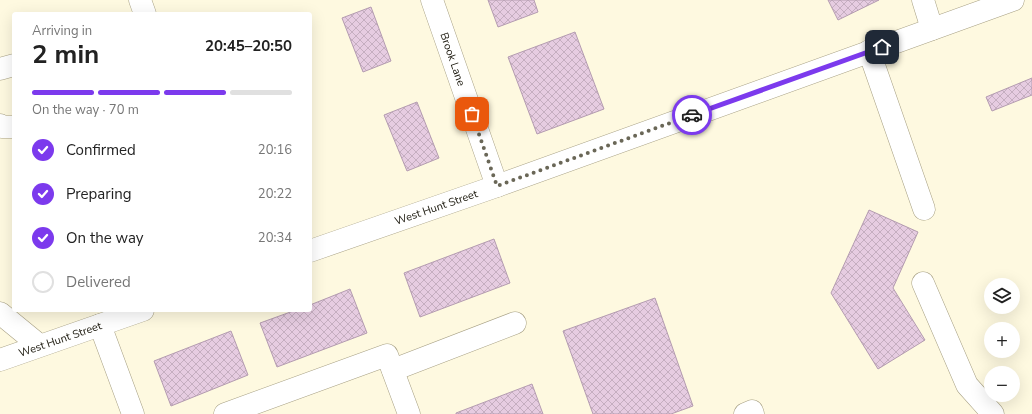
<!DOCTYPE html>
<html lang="en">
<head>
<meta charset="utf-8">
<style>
  body { margin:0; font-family:"Nunito Sans",sans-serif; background:#f6f6f6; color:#222; height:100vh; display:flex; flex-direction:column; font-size:15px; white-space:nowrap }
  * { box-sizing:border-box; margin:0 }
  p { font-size:13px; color:#767676 }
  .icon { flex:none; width:22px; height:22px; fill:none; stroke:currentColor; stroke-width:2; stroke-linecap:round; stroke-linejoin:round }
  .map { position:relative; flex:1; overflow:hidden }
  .details { position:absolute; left:12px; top:12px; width:300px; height:300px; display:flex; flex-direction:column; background:#fff; border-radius:4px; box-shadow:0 4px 16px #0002 }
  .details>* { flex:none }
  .tools { position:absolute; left:984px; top:278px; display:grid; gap:8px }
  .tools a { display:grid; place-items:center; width:36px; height:36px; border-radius:50%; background:#fff; box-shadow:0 4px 16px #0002; font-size:20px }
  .pin { position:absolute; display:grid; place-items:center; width:34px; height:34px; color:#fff; margin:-17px; border-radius:8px; box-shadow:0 2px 6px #0006 }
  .courier { position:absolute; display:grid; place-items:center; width:40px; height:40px; margin:-20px; border:3px solid #7c3aed; border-radius:50%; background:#fff; color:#222; box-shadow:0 1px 5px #0007 }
  .headline em { font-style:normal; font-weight:700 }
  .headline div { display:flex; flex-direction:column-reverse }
  .headline { display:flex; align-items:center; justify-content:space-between; height:68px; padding:0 20px }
  h1 { font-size:26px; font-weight:700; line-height:30px }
  .bar { display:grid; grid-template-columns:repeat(4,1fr); gap:6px 4px; align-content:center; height:48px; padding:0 20px }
  .bar i { height:5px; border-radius:3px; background:#e0e0e0 }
  .bar .selected { background:#7c3aed }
  .bar p { grid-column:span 4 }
  ol { padding:0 20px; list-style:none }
  li { display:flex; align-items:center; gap:12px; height:44px }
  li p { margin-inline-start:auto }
  li .icon { padding:4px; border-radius:50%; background:#7c3aed; color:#fff; stroke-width:4 }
  li:last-child { color:#767676 }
  li i { width:22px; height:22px; border:2px solid #e0e0e0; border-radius:50% }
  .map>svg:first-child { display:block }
  .building { fill:url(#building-cross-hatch); stroke:#b49cb0 }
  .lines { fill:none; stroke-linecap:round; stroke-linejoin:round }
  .minor-casing { stroke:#a7a084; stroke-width:23 }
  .minor { stroke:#fff; stroke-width:22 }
  .done { stroke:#6a6757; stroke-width:4; stroke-dasharray:0 7.2 }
  .route { stroke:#7c3aed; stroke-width:5 }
  .labels { text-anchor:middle; stroke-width:3; stroke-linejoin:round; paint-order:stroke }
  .street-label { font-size:11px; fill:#1b180d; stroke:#fff }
</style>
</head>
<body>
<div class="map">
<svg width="1032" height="414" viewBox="0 0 1032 414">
  <defs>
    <pattern id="building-cross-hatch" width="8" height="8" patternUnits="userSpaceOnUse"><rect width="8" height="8" fill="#e6cce1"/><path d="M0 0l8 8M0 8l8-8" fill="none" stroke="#c5aec0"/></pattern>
  </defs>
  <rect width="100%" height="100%" fill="#fef9e0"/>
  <!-- building -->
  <g class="building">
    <path d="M488,0H534L538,12L498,27Z"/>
    <path d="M828,0H879L838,20Z"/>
    <path d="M371,7L391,61L363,72L342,18Z"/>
    <path d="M575,32L604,109L537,134L508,57Z"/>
    <path d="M1032,78V95L992,111L986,97Z"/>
    <path d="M417,102L439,158L407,171L384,115Z"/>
    <path d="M869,210L918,232L893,288L925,340L878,369L831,293Z"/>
    <path d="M494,239L510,283L420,317L404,273Z"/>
    <path d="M350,289L367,333L277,367L260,323L296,310H310V305Z"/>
    <path d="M655,298L693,406L671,414H593L563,331Z"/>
    <path d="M231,331L248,375L171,406L154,361Z"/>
    <path d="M532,384L543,414H456V413Z"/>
  </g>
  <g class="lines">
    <defs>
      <g id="minor">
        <path d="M140,0L145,14"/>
        <path d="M432,0L497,186"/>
        <path d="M923,0L932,29"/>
        <path d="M869,51L924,209"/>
        <path d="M0,69L14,65"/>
        <path d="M0,125L2,127H14"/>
        <path d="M310,251L497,186L1013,0"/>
        <path d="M923,283L967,385L993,414"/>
        <path d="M0,313L39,345"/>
        <path d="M100,325L133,414"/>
        <path d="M0,360L143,310"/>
        <path d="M393,370L515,323"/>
        <path d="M225,414L387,355L409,414"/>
        <path d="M745,414L752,411L753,414"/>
      </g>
    </defs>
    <!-- minor casing -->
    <use href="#minor" class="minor-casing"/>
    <!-- minor -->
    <use href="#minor" class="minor"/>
  </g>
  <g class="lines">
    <!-- done -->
    <path class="done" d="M472,114L497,186L692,115"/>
    <!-- route -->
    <path class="route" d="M692,115L882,47"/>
  </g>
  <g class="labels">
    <!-- street labels -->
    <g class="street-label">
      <text transform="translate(453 59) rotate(71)" y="4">Brook Lane</text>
      <text transform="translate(436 207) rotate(-19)" y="4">West Hunt Street</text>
      <text transform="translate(60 339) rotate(-19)" y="4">West Hunt Street</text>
    </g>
  </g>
</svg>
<div class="tools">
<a><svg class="icon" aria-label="layers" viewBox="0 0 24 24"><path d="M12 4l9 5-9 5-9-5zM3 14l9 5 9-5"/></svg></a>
<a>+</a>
<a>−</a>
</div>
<div class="pin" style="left:472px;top:114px;background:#ea580c"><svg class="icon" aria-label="bag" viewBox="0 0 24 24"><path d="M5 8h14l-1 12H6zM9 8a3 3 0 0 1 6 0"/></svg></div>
<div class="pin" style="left:882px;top:47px;background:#1f2937"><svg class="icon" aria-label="home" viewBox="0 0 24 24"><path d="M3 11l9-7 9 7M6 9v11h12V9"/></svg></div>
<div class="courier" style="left:692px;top:115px"><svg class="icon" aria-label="car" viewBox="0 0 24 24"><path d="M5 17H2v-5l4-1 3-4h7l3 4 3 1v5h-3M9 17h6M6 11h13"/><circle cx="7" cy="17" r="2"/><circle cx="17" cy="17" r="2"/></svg></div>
<section class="details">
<div class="headline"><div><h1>2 min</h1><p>Arriving in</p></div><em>20:45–20:50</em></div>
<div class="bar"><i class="selected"></i><i class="selected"></i><i class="selected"></i><i></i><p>On the way · 70 m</p></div>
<ol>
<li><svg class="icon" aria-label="check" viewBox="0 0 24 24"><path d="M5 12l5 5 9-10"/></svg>Confirmed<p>20:16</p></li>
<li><svg class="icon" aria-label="check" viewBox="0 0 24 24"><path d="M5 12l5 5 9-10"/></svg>Preparing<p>20:22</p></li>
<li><svg class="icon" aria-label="check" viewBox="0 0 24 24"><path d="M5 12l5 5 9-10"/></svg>On the way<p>20:34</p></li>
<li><i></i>Delivered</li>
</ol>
</section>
</div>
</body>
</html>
